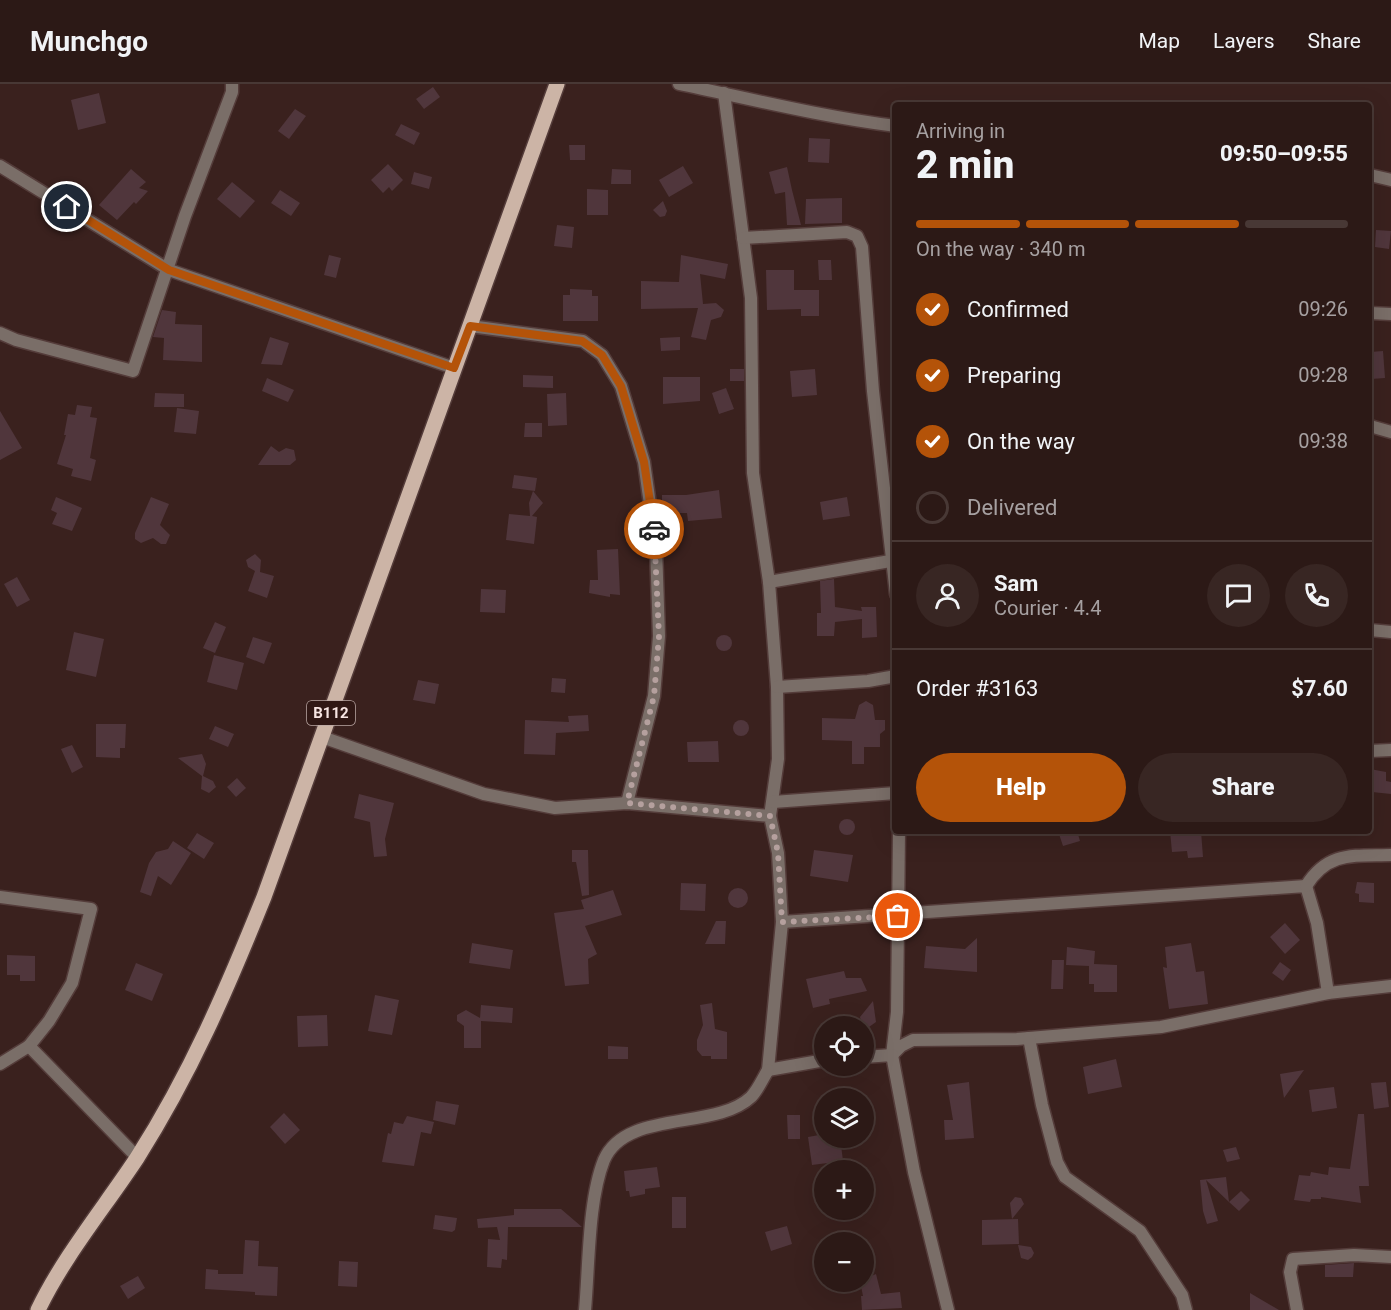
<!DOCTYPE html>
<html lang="en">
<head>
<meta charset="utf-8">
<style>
  body { margin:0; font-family:Roboto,sans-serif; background:#382623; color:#f1f3f6; height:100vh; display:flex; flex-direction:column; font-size:22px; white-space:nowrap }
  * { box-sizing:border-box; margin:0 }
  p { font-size:20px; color:#a6a0a1 }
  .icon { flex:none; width:33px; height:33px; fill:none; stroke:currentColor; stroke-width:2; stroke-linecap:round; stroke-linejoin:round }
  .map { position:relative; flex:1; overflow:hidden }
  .details { position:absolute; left:892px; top:18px; width:480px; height:732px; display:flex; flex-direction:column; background:#2c1916; border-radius:6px; box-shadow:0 6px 24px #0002,0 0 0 2px #483835 }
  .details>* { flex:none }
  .tools { position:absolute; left:814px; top:932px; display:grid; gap:12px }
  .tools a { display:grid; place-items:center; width:60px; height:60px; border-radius:50%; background:#2c1916; box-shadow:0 6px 24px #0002,0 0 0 2px #483835; font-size:30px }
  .pin { position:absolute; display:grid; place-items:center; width:51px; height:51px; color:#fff; margin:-26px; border:3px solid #fff; border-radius:50%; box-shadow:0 2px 6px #0007 }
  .courier { position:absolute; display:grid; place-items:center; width:60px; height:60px; margin:-30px; border:4px solid #b45309; border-radius:50%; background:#fff; color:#222; box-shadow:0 2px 8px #0007 }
  .headline em { font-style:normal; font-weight:800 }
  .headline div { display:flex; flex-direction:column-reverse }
  .headline { display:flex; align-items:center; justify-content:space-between; height:102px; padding:0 24px }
  h1 { font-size:39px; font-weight:800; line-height:45px }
  .bar { display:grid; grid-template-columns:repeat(4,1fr); gap:9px 6px; align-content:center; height:72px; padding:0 24px }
  .bar i { height:8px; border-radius:4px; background:#483835 }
  .bar .selected { background:#b45309 }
  .bar p { grid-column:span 4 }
  .line { display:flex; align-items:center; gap:15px; padding:0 24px; border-top:2px solid #483835 }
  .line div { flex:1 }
  .round { display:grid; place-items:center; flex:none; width:63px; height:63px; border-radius:32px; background:#382623 }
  ol { padding:0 24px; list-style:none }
  li { display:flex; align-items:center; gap:18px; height:66px }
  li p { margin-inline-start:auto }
  li .icon { padding:6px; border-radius:50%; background:#b45309; color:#fff; stroke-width:4 }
  li:last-child { color:#a6a0a1 }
  li i { width:33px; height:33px; border:3px solid #483835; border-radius:50% }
  .primary-button { display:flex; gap:12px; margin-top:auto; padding:12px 24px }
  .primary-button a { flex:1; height:69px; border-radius:36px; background:#b45309; color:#fff; font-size:24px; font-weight:800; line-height:69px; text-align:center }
  .primary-button a+a { background:#382623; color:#f1f3f6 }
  header { display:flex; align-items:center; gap:36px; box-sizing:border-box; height:84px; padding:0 30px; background:#2c1916; border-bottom:2px solid #483835 }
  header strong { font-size:28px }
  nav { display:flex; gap:33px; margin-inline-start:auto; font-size:21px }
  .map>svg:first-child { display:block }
  .building { fill:#50363c }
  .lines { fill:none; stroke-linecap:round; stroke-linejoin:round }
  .minor-casing { stroke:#543c3a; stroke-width:15 }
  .primary-casing { stroke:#543c3a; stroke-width:18 }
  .minor { stroke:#7a6e68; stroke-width:12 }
  .primary { stroke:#ccb4a6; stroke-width:15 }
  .done { stroke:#b5a09e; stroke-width:6; stroke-dasharray:0 10.8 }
  .route { stroke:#b45309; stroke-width:8 }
  .labels { text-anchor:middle; stroke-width:6; stroke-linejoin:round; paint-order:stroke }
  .shield { fill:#301815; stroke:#bba8a5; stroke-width:1.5 }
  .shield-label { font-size:15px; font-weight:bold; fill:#f7e5e3 }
</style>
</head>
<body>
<header>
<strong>Munchgo</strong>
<nav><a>Map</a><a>Layers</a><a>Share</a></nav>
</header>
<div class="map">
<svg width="1391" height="1226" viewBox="0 0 1391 1226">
  <rect width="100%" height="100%" fill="#3a211e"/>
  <!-- building -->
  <g class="building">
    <path d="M433,3L440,13L424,25L416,15Z"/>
    <path d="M99,9L106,39L78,46L71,16Z"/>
    <path d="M295,25L306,32L289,55L278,47Z"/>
    <path d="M401,40L420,49L414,61L395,51Z"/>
    <path d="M809,54L830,55L829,79L808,78Z"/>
    <path d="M569,61H585V76H570Z"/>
    <path d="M388,80L403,96L392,107L389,103L383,109L371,96Z"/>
    <path d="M683,82L693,99L669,113L659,96Z"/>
    <path d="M787,83L792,106L801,141H787L785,108L775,110L769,88Z"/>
    <path d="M131,85L146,98L139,104L148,107L136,120L134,118L117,136L99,121Z"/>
    <path d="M612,85L631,86V100H611Z"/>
    <path d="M414,88L432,93L429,105L411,100Z"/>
    <path d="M232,98L255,117L240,134L217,115Z"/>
    <path d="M587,105L608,106V131H587Z"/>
    <path d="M280,106L300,119L291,132L271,119Z"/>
    <path d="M842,114V139L805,140L806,115Z"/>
    <path d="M663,117L667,127L665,132L660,133L653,126Z"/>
    <path d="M557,141L574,143L572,164L554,162Z"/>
    <path d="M1376,146L1391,147L1389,165L1375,163Z"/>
    <path d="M329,171L341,174L336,194L324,191Z"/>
    <path d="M681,171L728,180L725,195L700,190L703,220L716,219L724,226L721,233L711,236L706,256L691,253L698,224L641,225V197L679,198Z"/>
    <path d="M818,176H831L832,196H819Z"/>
    <path d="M766,186H794V206H819V232H801V225L767,226Z"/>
    <path d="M570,205L592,206V212H598V237H563V211H570Z"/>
    <path d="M162,226L176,228L175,240L202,241V278L163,276L164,254L153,253Z"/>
    <path d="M270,253L289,259L282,281L261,280Z"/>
    <path d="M680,253V266L661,267L660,254Z"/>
    <path d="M1383,267L1385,294L1371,295L1370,268Z"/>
    <rect x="730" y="285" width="14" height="12"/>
    <path d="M815,285L817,311L792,313L790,287Z"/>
    <path d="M523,291L553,292V304L523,303Z"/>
    <path d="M663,293H700V317L663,320Z"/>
    <path d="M267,294L294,306L288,318L262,307Z"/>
    <path d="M726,304L734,325L719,330L712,309Z"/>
    <path d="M155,309L184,310V323H154Z"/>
    <path d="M566,309L567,341L548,342L547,310Z"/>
    <path d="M77,321L92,323L90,333L97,334L90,374L96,376L91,397L71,392L73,385L57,380L66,351H64L68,330L75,331Z"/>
    <path d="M177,324L199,327L196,350L174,348Z"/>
    <path d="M0,327L22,364L0,376Z"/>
    <path d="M525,339H542V353H524Z"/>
    <path d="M271,362L279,368L286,364L294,366L296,376L290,381H258Z"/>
    <path d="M514,391L537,394L535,407L512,404Z"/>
    <path d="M719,406L722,434L688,437L687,429H662V411H686Z"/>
    <path d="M533,407L543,419L532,432L537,433L534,460L506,456L509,430L530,432L529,419Z"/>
    <path d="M56,413L82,424L72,447L52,440L57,429L51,426Z"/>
    <path d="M151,413L169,420L160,441L170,451L166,460H161L153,454L141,459L135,455V449Z"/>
    <path d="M847,413L850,432L823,436L820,418Z"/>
    <path d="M618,465L620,511L610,510V513L589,509L590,496H598L597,466Z"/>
    <path d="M255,470L261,476L260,488L274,492L267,514L248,507L255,487L248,483L246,476Z"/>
    <path d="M17,493L30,516L17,523L4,500Z"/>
    <path d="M834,495L835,523L862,527L861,523H876L877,553L862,554V535L835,538L834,552H817V529H821L820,497Z"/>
    <path d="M481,505L506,506L505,529L480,528Z"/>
    <path d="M215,538L226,543L215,569L203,564Z"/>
    <path d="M74,548L104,555L96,593L66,586Z"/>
    <circle cx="724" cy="559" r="8"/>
    <path d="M253,553L272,559L264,580L246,573Z"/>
    <path d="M214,571L244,579L237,606L207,598Z"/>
    <path d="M552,594L566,595L565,609L551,608Z"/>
    <path d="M418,596L439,600L435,620L413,616Z"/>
    <path d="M866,617L873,621L875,636H885V646L880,650V663H864V680H852V657L822,656V634L855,635L859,621Z"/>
    <path d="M588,631L589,647L556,649L555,671L524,670L525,636L569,638L568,632Z"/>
    <circle cx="741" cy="644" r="8"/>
    <path d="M96,640H126L125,664H120V674L96,673Z"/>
    <path d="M215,642L234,650L228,663L209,655Z"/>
    <path d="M718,657L719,678H688L687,658Z"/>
    <path d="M72,661L83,683L72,689L61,665Z"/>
    <path d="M202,670L206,680L203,692L213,697L216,703L209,709L201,705L202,692L178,674Z"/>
    <path d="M1370,685L1386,688V697L1391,698V710L1372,708Z"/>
    <path d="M237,694L246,704L236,713L227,703Z"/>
    <path d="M359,710L394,719L385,755L387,772L374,773L370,738L354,734Z"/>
    <circle cx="847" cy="743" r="8"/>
    <path d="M1058,747H1077L1080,757L1063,762Z"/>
    <path d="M1170,747H1201L1203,773L1188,774L1187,767L1172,768Z"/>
    <path d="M197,749L214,759L204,775L187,764Z"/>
    <path d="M173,757L191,769L171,801L158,792L151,812L140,808L149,779L156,768L168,765Z"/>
    <path d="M572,766H588L589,811L582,812L576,778H572Z"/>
    <path d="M814,766L853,771L848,798L810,792Z"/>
    <path d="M1357,798L1374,799V819L1359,818V810L1355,809Z"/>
    <path d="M681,799L706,800L705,827L680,826Z"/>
    <circle cx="738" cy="814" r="10"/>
    <path d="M613,806L622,831L585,842L597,870L588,875L589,900L565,902L554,829L584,825L581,816Z"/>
    <path d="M716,837H726L725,860H705Z"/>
    <path d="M1285,839L1300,856L1285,870L1270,853Z"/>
    <path d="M977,854V888L924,884L926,862L965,865Z"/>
    <path d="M472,859L513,866L510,885L469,879Z"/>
    <path d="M1191,859L1196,888L1204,887L1208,920L1169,925L1163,883L1167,884L1165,863Z"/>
    <path d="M1067,863L1095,867L1094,880L1117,881V908H1094V900H1089V882L1066,881Z"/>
    <path d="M7,871L35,872V897H20V891H7Z"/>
    <path d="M1052,876H1064L1063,905H1051Z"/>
    <path d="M1280,878L1291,886L1283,897L1272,889Z"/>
    <path d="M136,879L163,890L152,917L125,906Z"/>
    <path d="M844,887L846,894H861L867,907L829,915L830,920L813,924L806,895Z"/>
    <path d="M375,911L399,916L392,951L368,947Z"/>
    <path d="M873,917L876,938L869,943L862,942L860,933Z"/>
    <path d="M712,919L715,945L727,948V975H711V972H702L697,966V956L703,941L700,921Z"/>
    <path d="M481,921L513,924L512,939L481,937V964H464V942L457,937V931L466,926L480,934Z"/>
    <path d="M327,931L328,962L298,963L297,932Z"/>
    <path d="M608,962L628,963V975H608Z"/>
    <path d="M1116,975L1122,1003L1088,1010L1083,983Z"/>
    <path d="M1304,986L1284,1014L1280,990Z"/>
    <path d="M969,998L974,1054L945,1056L944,1036H953L947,1001Z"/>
    <path d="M1386,998L1389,1023L1374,1025L1371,999Z"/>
    <path d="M1334,1003L1337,1024L1312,1028L1309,1006Z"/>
    <path d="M436,1017L459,1021L455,1041L433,1036Z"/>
    <path d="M284,1029L300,1046L285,1060L270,1043Z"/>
    <path d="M1358,1030H1364L1369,1102H1359L1361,1119L1321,1113V1115H1311L1310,1118L1294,1116L1299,1091L1310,1092L1311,1088L1328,1091L1329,1083L1350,1085Z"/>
    <path d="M787,1031H800V1055H788Z"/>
    <path d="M407,1032L434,1038L431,1050L421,1048L414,1082L382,1078L388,1049L391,1050L394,1038L403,1040Z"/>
    <path d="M825,1050V1053H840L843,1077L812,1081L808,1053Z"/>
    <path d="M1236,1063L1240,1075L1227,1078L1223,1066Z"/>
    <path d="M657,1083L660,1103L645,1105V1110L630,1113L629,1107H626L624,1087Z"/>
    <path d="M1226,1093L1229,1118L1206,1096L1218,1137L1207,1140L1203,1127L1200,1096Z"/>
    <path d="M1241,1107L1250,1116L1239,1127L1229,1118Z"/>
    <rect x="672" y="1113" width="14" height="31"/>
    <path d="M1015,1113L1021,1114L1024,1120L1012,1135L1010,1119Z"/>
    <path d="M514,1125H561L582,1143H508L507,1176L502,1175L501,1184L487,1183L488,1155L500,1156L497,1143L478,1144L477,1135L514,1131Z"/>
    <path d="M435,1131L457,1134L455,1146L452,1148L433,1145Z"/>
    <path d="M1018,1135L1019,1160L982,1161V1136Z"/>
    <path d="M787,1142L792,1160L771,1167L765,1148Z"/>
    <path d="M245,1156L259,1157L258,1182L278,1183L277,1212L255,1211V1208L205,1205L206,1185L218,1186V1190H243Z"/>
    <path d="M1018,1161L1031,1163L1034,1169L1032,1173L1028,1176L1021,1174Z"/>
    <path d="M339,1177L358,1178L357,1203L338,1202Z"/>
    <path d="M1354,1179L1353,1193H1325V1181Z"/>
    <path d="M876,1190L881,1210L900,1208L902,1224L862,1226L861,1212H863L860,1197Z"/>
    <path d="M138,1192L145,1204L128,1215L120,1202Z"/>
    <path d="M1250,1209L1279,1226H1250Z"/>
  </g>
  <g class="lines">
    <defs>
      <g id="minor">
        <path d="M679,0C751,15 823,33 896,42"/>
        <path d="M724,9L751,214L753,389L769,498L777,603L778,675L770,732"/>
        <path d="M0,82L169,186L454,284"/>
        <path d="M1370,91L1391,96"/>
        <path d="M743,154L847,148L857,152L862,163L873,307L896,510"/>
        <path d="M1370,229L1391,230"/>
        <path d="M470,242L583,257L602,271L621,302L644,378L656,463L659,552L654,612L627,719"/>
        <path d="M0,249L16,256L133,287L185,132L232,8V0"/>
        <path d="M1370,342L1391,348"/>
        <path d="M769,498L896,476"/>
        <path d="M1370,546L1391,548"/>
        <path d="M777,603L868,597L896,592"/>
        <path d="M322,653L484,710L555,724L627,719L770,732L778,769L782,838L1306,802L1317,839L1328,909L1391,902"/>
        <path d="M1370,667L1391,666"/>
        <path d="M773,718L896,709"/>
        <path d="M899,747L897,928L892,971L901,962L913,956L1017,955L1161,943L1328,909"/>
        <path d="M1306,802C1328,767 1353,772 1391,771"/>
        <path d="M0,813L91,825L72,899L49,937L29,962L137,1073"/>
        <path d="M782,838L768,986L825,976"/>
        <path d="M1029,954L1042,1021L1057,1078L1065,1093L1140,1147L1182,1211L1186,1226"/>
        <path d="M864,973L892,971L914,1088L948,1226"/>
        <path d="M0,980L29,962"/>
        <path d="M585,1226C589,1183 588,1116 604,1076C626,1025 715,1047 751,1013C758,1006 763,994 768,986"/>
        <path d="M1297,1226L1290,1188L1293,1175L1354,1171L1391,1173"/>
      </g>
      <path id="primary" d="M38,1226C64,1172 104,1124 137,1074C191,989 227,905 264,813L557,0"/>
    </defs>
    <!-- minor casing -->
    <use href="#minor" class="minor-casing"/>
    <!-- primary casing -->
    <use href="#primary" class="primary-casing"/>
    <!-- minor -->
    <use href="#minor" class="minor"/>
    <!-- primary -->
    <use href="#primary" class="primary"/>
  </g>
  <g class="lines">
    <!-- done -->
    <path class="done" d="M654,445L659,552L654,612L627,719L770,732L778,769L782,838L898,832"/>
    <!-- route -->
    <path class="route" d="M67,123L169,186L454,284L470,242L582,257L602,271L621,302L644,378L654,445"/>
  </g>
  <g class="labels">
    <!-- shield labels -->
    <rect class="shield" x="307" y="617" width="48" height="24" rx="4.5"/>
    <g class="shield-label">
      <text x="331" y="634">B112</text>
    </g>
  </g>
</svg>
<div class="tools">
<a><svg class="icon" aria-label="locate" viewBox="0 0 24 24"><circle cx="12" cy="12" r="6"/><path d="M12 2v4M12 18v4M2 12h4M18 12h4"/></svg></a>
<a><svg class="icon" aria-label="layers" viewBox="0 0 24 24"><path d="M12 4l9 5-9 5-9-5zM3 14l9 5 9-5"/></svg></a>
<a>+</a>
<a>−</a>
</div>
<div class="pin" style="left:898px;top:832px;background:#ea580c"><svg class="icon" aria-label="bag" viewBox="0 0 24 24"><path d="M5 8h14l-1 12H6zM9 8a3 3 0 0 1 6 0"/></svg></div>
<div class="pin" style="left:67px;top:123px;background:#1f2937"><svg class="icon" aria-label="home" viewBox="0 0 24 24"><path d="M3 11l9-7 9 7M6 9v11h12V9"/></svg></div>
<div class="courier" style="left:654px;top:445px"><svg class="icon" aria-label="car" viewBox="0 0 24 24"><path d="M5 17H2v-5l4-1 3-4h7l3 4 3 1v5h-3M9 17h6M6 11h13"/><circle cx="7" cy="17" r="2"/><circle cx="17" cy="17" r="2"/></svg></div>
<section class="details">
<div class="headline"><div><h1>2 min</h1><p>Arriving in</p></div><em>09:50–09:55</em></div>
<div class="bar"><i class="selected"></i><i class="selected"></i><i class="selected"></i><i></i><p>On the way · 340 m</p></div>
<ol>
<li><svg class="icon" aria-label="check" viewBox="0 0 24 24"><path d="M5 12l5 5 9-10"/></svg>Confirmed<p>09:26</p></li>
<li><svg class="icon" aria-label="check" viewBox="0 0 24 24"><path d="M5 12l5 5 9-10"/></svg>Preparing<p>09:28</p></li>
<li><svg class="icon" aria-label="check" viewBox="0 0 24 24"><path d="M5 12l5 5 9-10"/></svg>On the way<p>09:38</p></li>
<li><i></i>Delivered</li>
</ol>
<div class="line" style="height:108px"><a class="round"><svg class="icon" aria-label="person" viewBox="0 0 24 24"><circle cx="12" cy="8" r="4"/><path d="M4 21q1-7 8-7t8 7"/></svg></a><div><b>Sam</b><p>Courier · 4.4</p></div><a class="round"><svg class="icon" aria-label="chat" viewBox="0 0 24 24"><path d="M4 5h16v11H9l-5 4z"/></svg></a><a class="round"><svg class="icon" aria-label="phone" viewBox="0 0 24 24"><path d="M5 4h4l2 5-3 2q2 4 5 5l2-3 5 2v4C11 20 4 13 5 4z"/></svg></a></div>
<div class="line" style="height:78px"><div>Order #3163</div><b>$7.60</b></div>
<div class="primary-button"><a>Help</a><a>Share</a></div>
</section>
</div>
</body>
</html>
